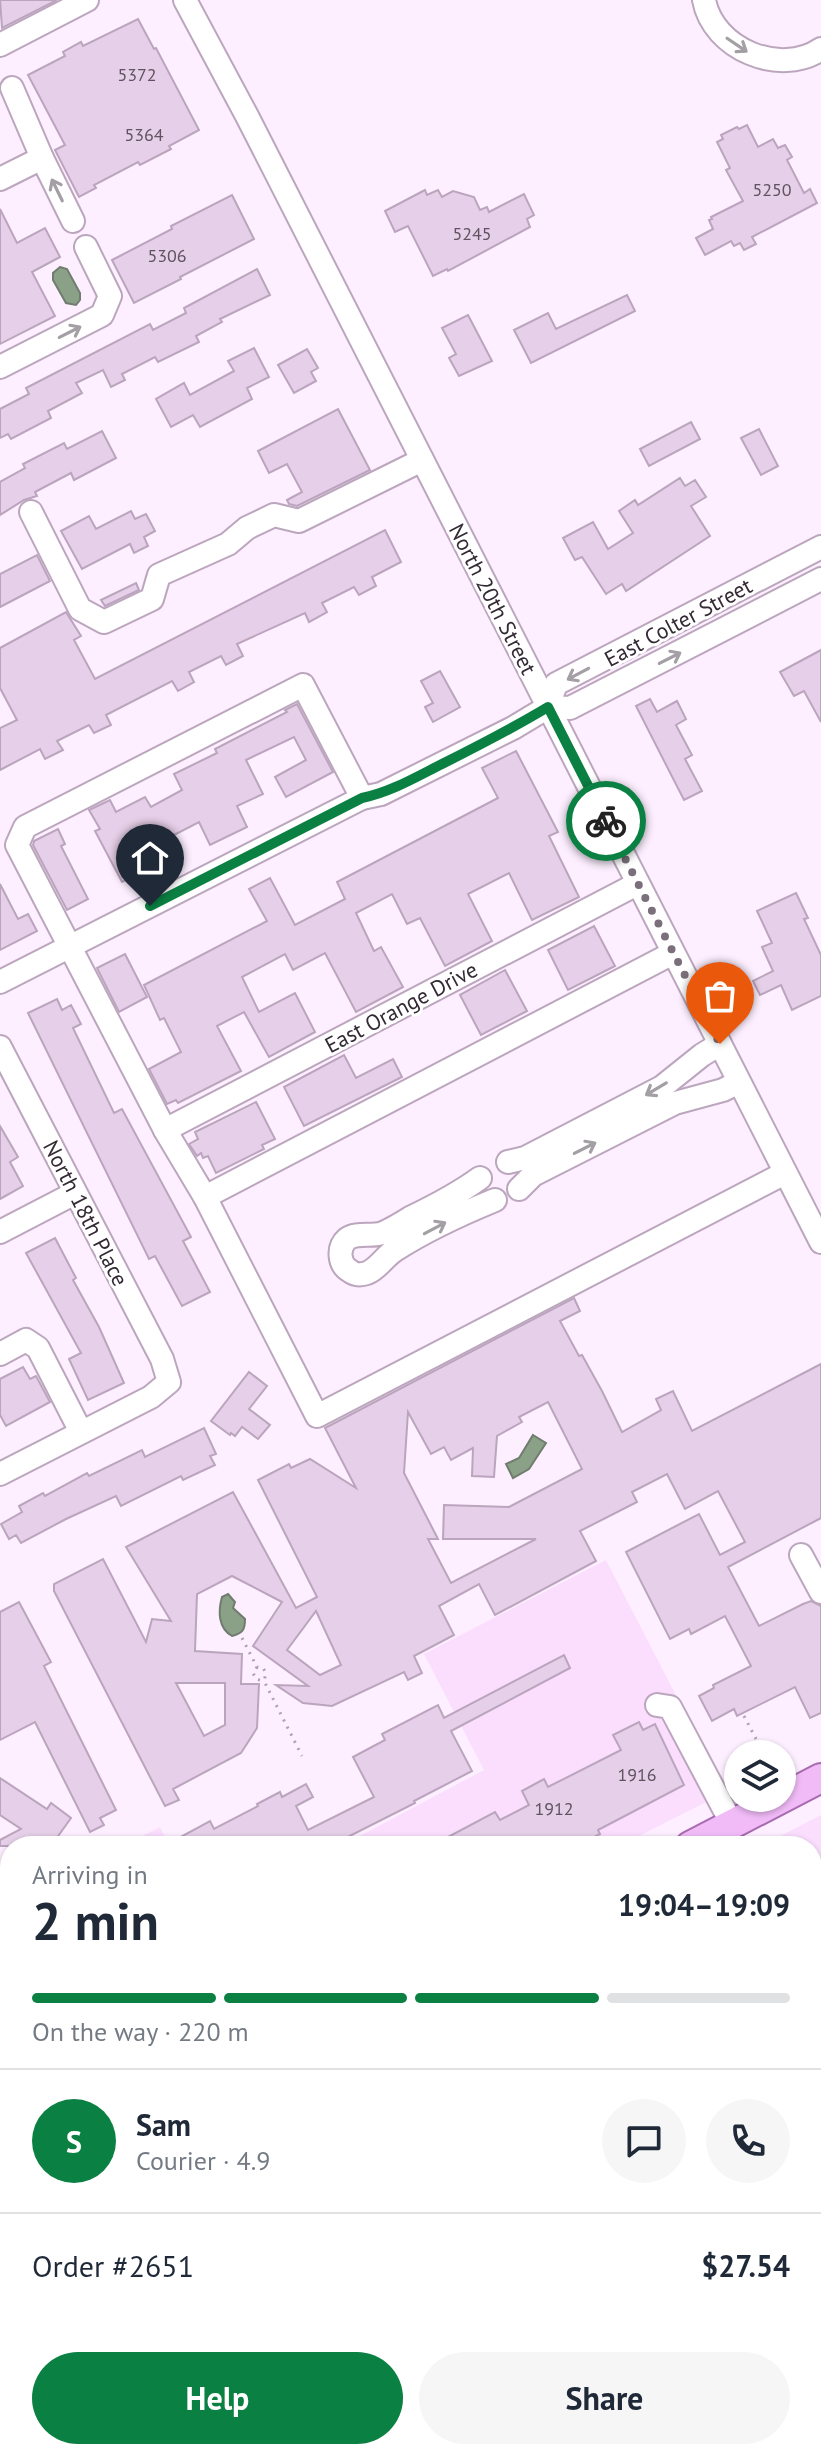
<!DOCTYPE html>
<html lang="en">
<head>
<meta charset="utf-8">
<style>
  body { margin:0; font-family:"PT Sans",sans-serif; background:#f6f6f7; color:#1f2937; height:100vh; display:flex; flex-direction:column; font-size:30px; white-space:nowrap }
  * { box-sizing:border-box; margin:0 }
  p { font-size:26px; color:#747a83 }
  .icon { flex:none; width:44px; height:44px; fill:none; stroke:currentColor; stroke-width:2; stroke-linecap:round; stroke-linejoin:round }
  .map { position:relative; flex:1; overflow:hidden }
  .drawer { position:absolute; left:0px; top:1836px; width:822px; height:624px; display:flex; flex-direction:column; background:#fff; border-radius:32px 32px 0 0; box-shadow:0 2px 6px #0004 }
  .drawer>* { flex:none }
  .buttons { position:absolute; left:724px; top:1740px; display:grid; gap:16px }
  .buttons a { display:grid; place-items:center; width:72px; height:72px; border-radius:50%; background:#fff; box-shadow:0 2px 6px #0004; font-size:40px }
  .pin { position:absolute; display:grid; place-items:center; width:68px; height:68px; color:#fff; margin:-82px -34px; border-radius:50% 50% 50% 0; rotate:-45deg; box-shadow:0 0 8px #0007 }
  .pin .icon { rotate:45deg }
  .courier { position:absolute; display:grid; place-items:center; width:80px; height:80px; margin:-40px; border:6px solid #0b8043; border-radius:50%; background:#fff; color:#222; box-shadow:0 2px 10px #0007 }
  .headline em { font-style:normal; font-weight:700 }
  .headline div { display:flex; flex-direction:column-reverse }
  .headline { display:flex; align-items:center; justify-content:space-between; height:136px; padding:0 32px }
  h1 { font-size:52px; font-weight:700; line-height:60px }
  .bar { display:grid; grid-template-columns:repeat(4,1fr); gap:12px 8px; align-content:center; height:96px; padding:0 32px }
  .bar i { height:10px; border-radius:6px; background:#e0e1e3 }
  .bar .selected { background:#0b8043 }
  .bar p { grid-column:span 4 }
  .line { display:flex; align-items:center; gap:20px; padding:0 32px; border-top:2px solid #e0e1e3 }
  .line div { flex:1 }
  .round { display:grid; place-items:center; flex:none; width:84px; height:84px; border-radius:42px; background:#f6f6f7 }
  .button { display:flex; gap:16px; margin-top:auto; padding:16px 32px }
  .button a { flex:1; height:92px; border-radius:48px; background:#0b8043; color:#fff; font-size:32px; font-weight:700; line-height:92px; text-align:center }
  .button a+a { background:#f6f6f7; color:#1f2937 }
  .map>svg:first-child { display:block }
  .built { fill:#fbdefe }
  .water { fill:#8aa087; stroke:#707d6e; stroke-width:2 }
  .building { fill:#e6cfe8; stroke:#bba4bd; stroke-width:2; fill-rule:evenodd }
  .lines { fill:none; stroke-linecap:round; stroke-linejoin:round }
  .minor-casing { stroke:#bca6be; stroke-width:26 }
  .major-casing { stroke:#a86ab0; stroke-width:32 }
  .path { stroke:#ada1af; stroke-width:3; stroke-dasharray:2 6; stroke-linecap:butt }
  .minor { stroke:#fff; stroke-width:22 }
  .major { stroke:#f1bbf8; stroke-width:28 }
  .oneway { stroke:#a39fa4 }
  .done { stroke:#7a6f7b; stroke-width:8; stroke-dasharray:0 14.4 }
  .route { stroke:#0b8043; stroke-width:10 }
  .labels { text-anchor:middle; stroke-width:6; stroke-linejoin:round; paint-order:stroke }
  .number-label { font-size:18px; fill:#605361 }
  .street-label { font-size:22px; fill:#332a34; stroke:#fff }
</style>
</head>
<body>
<div class="map">
<svg width="821" height="2460" viewBox="0 0 821 2460">
  <rect width="100%" height="100%" fill="#fdefff"/>
  <!-- built -->
  <g class="built">
    <path d="M606,1560L726,1792L619,1846H341L484,1770L424,1654Z"/>
    <path d="M821,1815V2460H0V2248L10,2243V2450H812V1846H761Z"/>
    <path d="M160,1827L169,1846H123Z"/>
    <path d="M10,1904V1963L0,1947V1909Z"/>
    <path d="M0,2063L10,2082V2151L0,2156Z"/>
  </g>
  <!-- water -->
  <g class="water">
    <path d="M60,267L67,269L80,293V300L76,305L66,303L53,280V273Z"/>
    <path d="M533,1435L546,1443L529,1469L513,1478L506,1464L519,1458Z"/>
    <path d="M228,1594L235,1602L233,1608L245,1619C245,1630 243,1633 232,1636C218,1628 218,1611 222,1597Z"/>
  </g>
  <!-- building -->
  <g class="building">
    <path d="M0,0H57L2,28Z"/>
    <path d="M138,19L154,49L156,48L199,130L169,146L171,149L140,165L138,162L94,185L96,188L79,197L55,150L65,145L28,75L65,56L63,52L81,42L83,46Z"/>
    <path d="M747,125L758,147L773,139L778,148L785,145L792,157L787,160L804,193L810,189L817,203L752,237L756,244L744,250L740,243L734,246L731,241L705,255L696,238L713,229L709,220L712,219L711,217L743,201L726,170L730,168L717,142L723,139L721,135L737,127L739,129Z"/>
    <path d="M425,190L427,195L438,190L442,197L453,191L474,197L480,210L487,207L489,212L524,194L534,215L527,219L530,227L448,271L447,269L433,276L408,226L395,232L385,211Z"/>
    <path d="M232,195L254,239L180,277L181,279L134,303L112,260L172,229L171,226Z"/>
    <path d="M0,209L17,243L45,228L60,257L32,272L55,316L0,344Z"/>
    <path d="M257,269L270,295L220,319L222,322L196,336L199,342L158,362L155,357L122,374L125,380L111,387L103,370L76,383L82,393L48,411L51,418L11,439L8,434L0,438V409L29,394L26,388L150,324L153,330L186,313L184,308Z"/>
    <path d="M627,295L635,311L531,363L514,330L548,313L556,329Z"/>
    <path d="M468,315L492,361L459,376L449,358L456,354L442,328Z"/>
    <path d="M254,348L269,377L247,388L252,399L200,427L193,415L171,427L156,399L184,383L190,395L234,371L228,361Z"/>
    <path d="M307,349L318,368L311,372L316,381L294,393L278,365Z"/>
    <path d="M338,409L370,470L297,506L289,504L287,500L302,492L287,464L269,473L258,451Z"/>
    <path d="M691,422L700,439L649,466L640,449Z"/>
    <path d="M759,429L778,466L761,475L741,438Z"/>
    <path d="M102,431L116,458L74,480L71,473L35,492L37,496L24,500L0,515V482L25,468L23,464L64,443L67,449Z"/>
    <path d="M680,478L685,486L695,480L706,497L691,506L710,536L626,591L622,584L606,594L582,557L575,560L563,538L593,522L608,549L633,533L619,511L635,500L638,505Z"/>
    <path d="M131,511L135,519L146,514L155,531L144,537L148,546L134,553L130,544L82,569L61,531L89,516L96,529Z"/>
    <path d="M385,530L401,562L372,577L376,586L359,595L354,587L322,603L327,612L309,622L305,613L237,644L243,656L226,665L221,656L189,672L194,682L178,691L172,681L106,715L111,725L94,733L89,725L57,741L63,750L45,759L40,749L0,770V728L17,720L0,688V648L66,612L81,636L74,640L95,679Z"/>
    <path d="M37,555L50,581L0,607V574Z"/>
    <path d="M136,583L139,590L105,606L101,600Z"/>
    <path d="M821,650V722L804,691L794,696L780,672Z"/>
    <path d="M440,671L460,707L433,722L425,707L433,703L421,681Z"/>
    <path d="M650,699L657,712L677,701L686,719L676,725L692,755L685,759L702,791L684,800L636,706Z"/>
    <path d="M297,704L333,772L286,797L275,777L306,760L294,737L246,760L263,794L237,806L247,827L210,845L199,822L172,836L180,851L122,882L95,831L100,829L89,810L110,800L116,812L145,797L151,807L182,790L174,774L217,753L215,749L287,712L285,710Z"/>
    <path d="M516,751L558,832L549,836L579,897L532,920L509,873L468,894L492,941L445,966L420,918L407,924L392,894L356,913L374,951L381,947L403,987L356,1012L325,953L293,970L285,954L242,977L259,1012L295,993L315,1032L269,1057L244,1012L217,1026L241,1071L178,1103L176,1100L167,1104L149,1069L181,1052L164,1018L160,1020L144,985L267,921L249,889L270,878L295,925L345,899L337,882L498,798L482,768Z"/>
    <path d="M58,829L65,844L61,846L88,899L67,910L33,845L34,841Z"/>
    <path d="M0,884L18,919L28,914L37,931L0,950Z"/>
    <path d="M796,893L808,918L804,919L821,955V996L792,1010L781,985L760,995L753,981L773,971L762,947L772,943L757,911Z"/>
    <path d="M594,926L615,966L568,990L548,950Z"/>
    <path d="M125,954L147,997L119,1012L97,968Z"/>
    <path d="M505,970L527,1011L481,1035L460,995Z"/>
    <path d="M57,999L62,1010L71,1005L81,1024L73,1028L114,1113L122,1109L191,1237L183,1241L210,1292L182,1306L155,1256L149,1259L28,1013Z"/>
    <path d="M344,1055L356,1078L393,1059L402,1077L304,1126L284,1087Z"/>
    <path d="M256,1102L275,1139L262,1145L264,1149L216,1173L208,1156L203,1158L201,1153L197,1156L189,1144L198,1139L195,1132Z"/>
    <path d="M0,1126L18,1157L10,1162L23,1186L0,1199Z"/>
    <path d="M55,1238L76,1278L73,1280L99,1327L124,1383L88,1400L69,1359L81,1353L26,1253Z"/>
    <path d="M574,1298L580,1311L560,1321L579,1356L582,1355L602,1391L622,1432L661,1410L656,1399L673,1391L692,1431L821,1364V1518L728,1567L759,1626L803,1604L811,1601L821,1606V1713L810,1718L795,1687L737,1716L734,1709L712,1721L699,1696L714,1688L713,1685L751,1666L725,1616L691,1634L689,1629L670,1639L626,1552L699,1514L720,1555L745,1542L718,1491L685,1509L667,1474L632,1492L637,1502L580,1531L596,1561L495,1615L479,1584L439,1606L454,1635L414,1656L422,1673L408,1680L404,1672L332,1706L303,1703L276,1685L308,1686L253,1646L282,1602L232,1576L197,1594L195,1651L242,1654L241,1684H259L257,1728L241,1753L173,1789L179,1800L165,1806L54,1591V1584L103,1559L146,1642L152,1619L171,1621L126,1547L233,1492L296,1608L317,1597L258,1480L289,1464L291,1468L310,1459L356,1488L325,1428ZM548,1402L582,1469L509,1507L444,1505L443,1539H536L451,1583L428,1539H438L404,1473L408,1412L431,1454L444,1447L451,1460L473,1448L472,1476L494,1477L497,1436L522,1422L519,1417ZM316,1611L341,1665L320,1675L287,1650ZM176,1683H225V1725L204,1736Z"/>
    <path d="M23,1367L30,1379L36,1376L50,1402L6,1426L0,1415V1379Z"/>
    <path d="M249,1372L267,1386L249,1409L270,1425L258,1439L242,1427L235,1436L231,1433L230,1435L211,1421Z"/>
    <path d="M204,1428L216,1454L210,1456L215,1465L183,1480L181,1476L121,1506L116,1496L66,1519L21,1543L16,1535L9,1539L1,1524L22,1512L19,1506L43,1493L45,1496L87,1473L89,1476L142,1450L145,1457Z"/>
    <path d="M19,1602L51,1662L44,1666L116,1810L100,1818L104,1825L90,1832L35,1722L0,1740V1612Z"/>
    <path d="M564,1655L570,1668L451,1731L472,1771L414,1801L415,1803L330,1846H164L210,1821L214,1829L258,1806L257,1804L280,1792L282,1797L306,1784L313,1797L296,1806L308,1830L374,1797L353,1757L385,1740L382,1734L438,1705L444,1718Z"/>
    <path d="M639,1722L643,1730L655,1724L684,1785L598,1830L600,1834L577,1846H431L495,1812L500,1820L529,1805L522,1791L544,1779L548,1787L621,1750L613,1735Z"/>
    <path d="M0,1778L47,1809L51,1803L71,1818L51,1846H0V1840L21,1829L0,1815Z"/>
  </g>
  <g class="lines">
    <defs>
      <g id="minor">
        <path d="M185,0L247,116L821,1242"/>
        <path d="M704,0C713,49 780,77 821,49"/>
        <path d="M0,45L87,0"/>
        <path d="M12,88L42,158L73,221"/>
        <path d="M0,179L42,158"/>
        <path d="M0,367L102,315L110,296L86,247"/>
        <path d="M31,512L80,609L104,622L152,599L159,575L228,544L247,528L274,515L299,521L422,460"/>
        <path d="M548,707L556,684L821,547"/>
        <path d="M362,798L303,685L25,827L17,845L165,1130L205,1197L317,1416L785,1173"/>
        <path d="M0,982L362,798L381,794L513,728L548,707L570,708L821,579"/>
        <path d="M0,1047L162,1359L169,1382L151,1397L0,1474"/>
        <path d="M165,1130L637,884"/>
        <path d="M508,1162L525,1158L662,1087L702,1055L720,1044"/>
        <path d="M480,1178C458,1194 435,1206 410,1218C402,1223 392,1229 383,1233C372,1237 357,1232 347,1239C337,1248 339,1265 350,1271C355,1275 361,1275 367,1273C378,1269 385,1256 395,1250C426,1230 461,1214 495,1200"/>
        <path d="M519,1189L533,1175L675,1103L723,1090L739,1082"/>
        <path d="M205,1197L673,953"/>
        <path d="M0,1232L75,1193"/>
        <path d="M0,1354L26,1340L38,1348L81,1432"/>
        <path d="M801,1555L821,1592"/>
        <path d="M657,1705L670,1707L732,1824"/>
      </g>
      <g id="major">
        <path d="M690,1846L821,1778"/>
        <path d="M0,1967L10,1983"/>
        <path d="M0,2031L10,2050"/>
        <path d="M0,2206L10,2201"/>
      </g>
    </defs>
    <!-- minor casing -->
    <use href="#minor" class="minor-casing"/>
    <!-- major casing -->
    <use href="#major" class="major-casing"/>
    <!-- path -->
    <g class="path">
      <path d="M242,1638L257,1667L263,1668L266,1673L264,1681L302,1756"/>
      <path d="M257,1667L253,1673L256,1679L263,1681"/>
      <path d="M744,1716L764,1754"/>
    </g>
    <!-- minor -->
    <use href="#minor" class="minor"/>
    <!-- major -->
    <use href="#major" class="major"/>
  </g>
  <!-- one-way arrows -->
  <defs><path id="oneway-shaft" d="M-6 0H5M1.5-3L5.5 0L1.5 3" fill="none" stroke-width="1.6" stroke-linecap="round" stroke-linejoin="round" transform="scale(2)"/></defs>
  <g class="oneway">
    <use href="#oneway-shaft" transform="translate(737 45) rotate(34)"/>
    <use href="#oneway-shaft" transform="translate(57 190) rotate(-116)"/>
    <use href="#oneway-shaft" transform="translate(70 332) rotate(-27)"/>
    <use href="#oneway-shaft" transform="translate(670 658) rotate(-27)"/>
    <use href="#oneway-shaft" transform="translate(578 674) rotate(152)"/>
    <use href="#oneway-shaft" transform="translate(656 1089) rotate(149)"/>
    <use href="#oneway-shaft" transform="translate(585 1148) rotate(-27)"/>
    <use href="#oneway-shaft" transform="translate(435 1228) rotate(-28)"/>
  </g>
  <g class="lines">
    <!-- done -->
    <path class="done" d="M606,821L720,1044"/>
    <!-- route -->
    <path class="route" d="M150,906L362,798C391,792 416,777 442,764C478,746 513,728 548,707L606,821"/>
  </g>
  <g class="labels">
    <!-- number labels -->
    <g class="number-label">
      <text x="137" y="81">5372</text>
      <text x="144" y="141">5364</text>
      <text x="772" y="196">5250</text>
      <text x="472" y="240">5245</text>
      <text x="167" y="262">5306</text>
      <text x="637" y="1781">1916</text>
      <text x="554" y="1815">1912</text>
    </g>
    <!-- street labels -->
    <g class="street-label">
      <text transform="translate(493 599) rotate(63)" y="8">North 20th Street</text>
      <text transform="translate(678 622) rotate(-28)" y="8">East Colter Street</text>
      <text transform="translate(401 1007) rotate(-28)" y="8">East Orange Drive</text>
      <text transform="translate(86 1213) rotate(63)" y="8">North 18th Place</text>
    </g>
  </g>
</svg>
<div class="buttons">
<a><svg class="icon" aria-label="layers" viewBox="0 0 24 24"><path d="M12 4l9 5-9 5-9-5zM3 14l9 5 9-5"/></svg></a>
</div>
<div class="pin" style="left:720px;top:1044px;background:#ea580c"><svg class="icon" aria-label="bag" viewBox="0 0 24 24"><path d="M5 8h14l-1 12H6zM9 8a3 3 0 0 1 6 0"/></svg></div>
<div class="pin" style="left:150px;top:906px;background:#1f2937"><svg class="icon" aria-label="home" viewBox="0 0 24 24"><path d="M3 11l9-7 9 7M6 9v11h12V9"/></svg></div>
<div class="courier" style="left:606px;top:821px"><svg class="icon" aria-label="bike" viewBox="0 0 24 24"><circle cx="6" cy="16" r="4"/><circle cx="18" cy="16" r="4"/><path d="M6 16l4-8h5l3 8M10 8l3 8H6M13 5h3"/></svg></div>
<section class="drawer">
<div class="headline"><div><h1>2 min</h1><p>Arriving in</p></div><em>19:04–19:09</em></div>
<div class="bar"><i class="selected"></i><i class="selected"></i><i class="selected"></i><i></i><p>On the way · 220 m</p></div>
<div class="line" style="height:144px"><b class="round" style="background:#0b8043;color:#fff">S</b><div><b>Sam</b><p>Courier · 4.9</p></div><a class="round"><svg class="icon" aria-label="chat" viewBox="0 0 24 24"><path d="M4 5h16v11H9l-5 4z"/></svg></a><a class="round"><svg class="icon" aria-label="phone" viewBox="0 0 24 24"><path d="M5 4h4l2 5-3 2q2 4 5 5l2-3 5 2v4C11 20 4 13 5 4z"/></svg></a></div>
<div class="line" style="height:104px"><div>Order #2651</div><b>$27.54</b></div>
<div class="button"><a>Help</a><a>Share</a></div>
</section>
</div>
</body>
</html>
